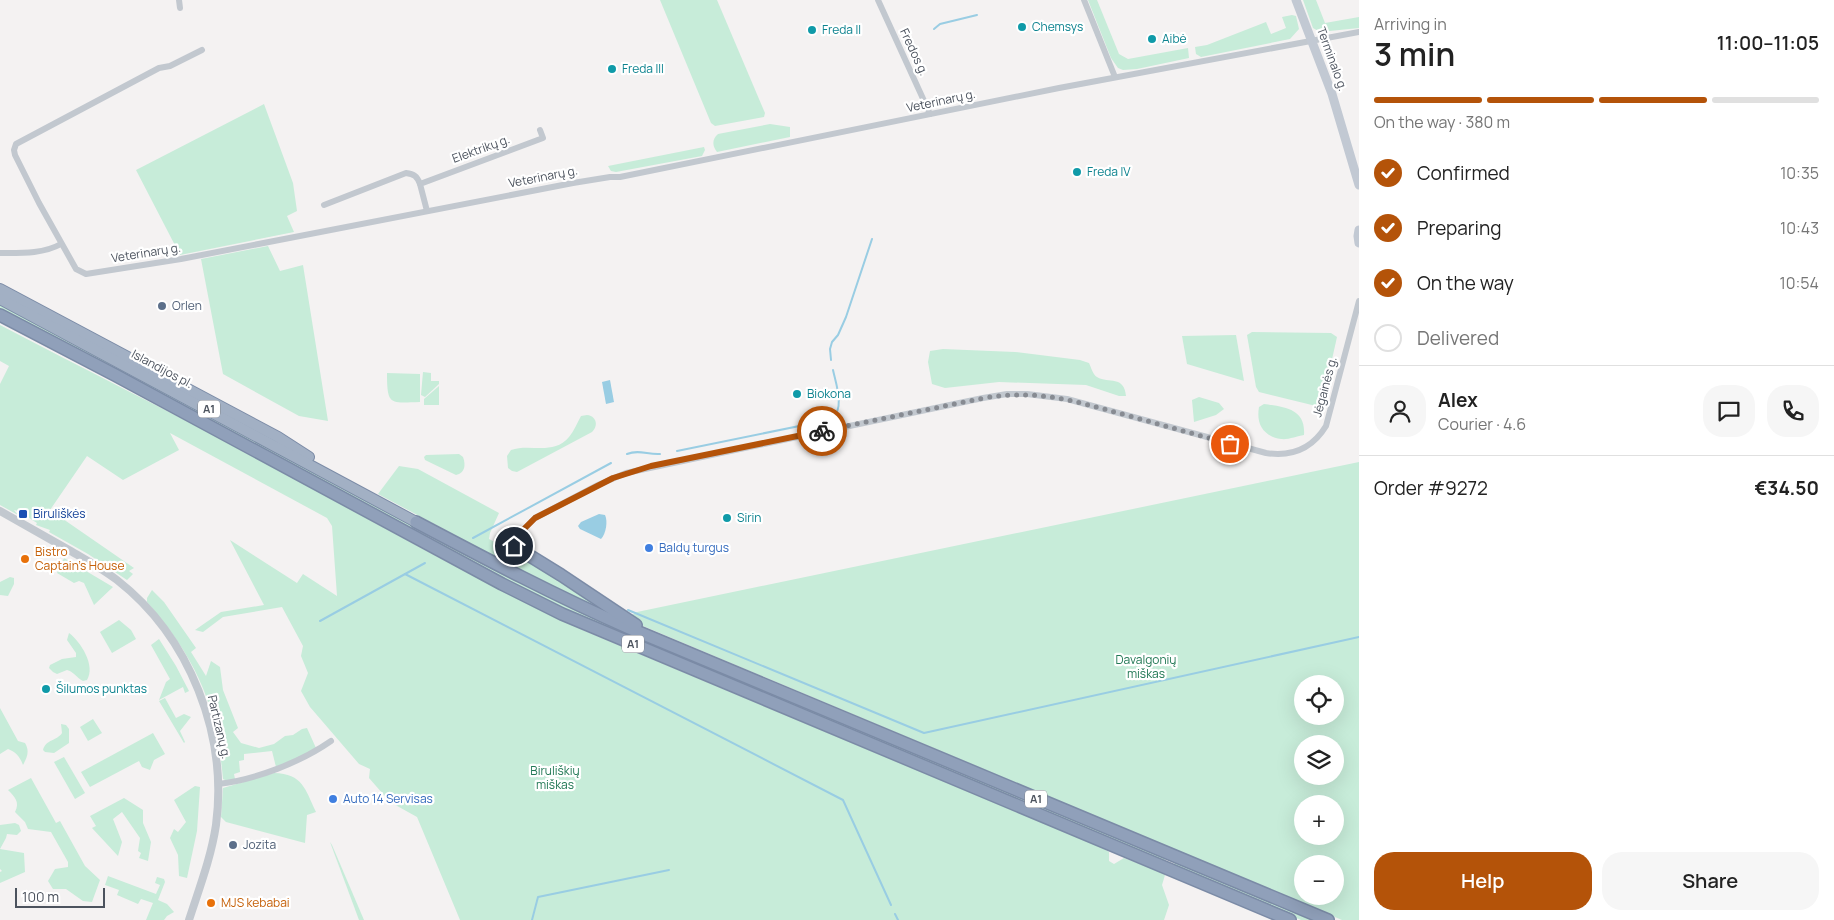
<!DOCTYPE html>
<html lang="en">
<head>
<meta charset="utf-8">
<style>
  body { margin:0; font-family:Manrope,sans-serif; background:#f6f6f6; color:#222; height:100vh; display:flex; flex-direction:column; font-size:19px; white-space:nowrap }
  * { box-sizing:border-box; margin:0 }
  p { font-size:16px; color:#767676 }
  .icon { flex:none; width:28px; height:28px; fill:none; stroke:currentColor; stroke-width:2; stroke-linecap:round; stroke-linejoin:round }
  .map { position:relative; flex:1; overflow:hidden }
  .panel { display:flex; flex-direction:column; background:#fff; width:475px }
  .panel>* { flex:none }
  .buttons { position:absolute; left:1294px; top:675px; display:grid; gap:10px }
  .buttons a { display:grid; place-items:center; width:50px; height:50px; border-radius:50%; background:#fff; box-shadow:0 5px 20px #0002; font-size:25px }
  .scale { position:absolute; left:15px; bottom:12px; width:90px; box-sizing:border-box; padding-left:5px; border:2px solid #4c535e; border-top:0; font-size:14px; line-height:18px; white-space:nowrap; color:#4c535e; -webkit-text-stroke:4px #fff; paint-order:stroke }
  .pin { position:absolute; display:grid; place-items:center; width:42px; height:42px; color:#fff; margin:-21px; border:2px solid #fff; border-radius:50%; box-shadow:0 1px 5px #0007 }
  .courier { position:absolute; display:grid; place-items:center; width:50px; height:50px; margin:-25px; border:4px solid #b45309; border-radius:50%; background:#fff; color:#222; box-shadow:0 1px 6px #0007 }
  .summary em { font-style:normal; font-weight:600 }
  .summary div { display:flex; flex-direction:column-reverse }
  .summary { display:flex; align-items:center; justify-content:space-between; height:85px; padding:0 15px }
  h1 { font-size:32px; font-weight:600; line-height:38px }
  .bar { display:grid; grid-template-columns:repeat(4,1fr); gap:8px 5px; align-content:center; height:60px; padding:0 15px }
  .bar i { height:6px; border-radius:4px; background:#e0e0e0 }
  .bar .current { background:#b45309 }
  .bar p { grid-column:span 4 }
  .line { display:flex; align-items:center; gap:12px; padding:0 15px; border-top:1px solid #e0e0e0 }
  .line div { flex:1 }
  .round { display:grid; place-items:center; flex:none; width:52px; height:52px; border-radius:20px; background:#f6f6f6 }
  ol { padding:0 15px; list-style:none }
  li { display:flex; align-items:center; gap:15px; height:55px }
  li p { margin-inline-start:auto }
  li .icon { padding:5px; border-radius:50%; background:#b45309; color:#fff; stroke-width:4 }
  li:last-child { color:#767676 }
  li i { width:28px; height:28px; border:2px solid #e0e0e0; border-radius:50% }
  .cta { display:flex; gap:10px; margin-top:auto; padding:10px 15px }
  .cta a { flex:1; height:58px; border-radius:20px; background:#b45309; color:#fff; font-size:20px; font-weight:600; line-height:58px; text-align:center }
  .cta a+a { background:#f6f6f6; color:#222 }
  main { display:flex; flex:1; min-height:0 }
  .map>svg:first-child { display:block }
  .green { fill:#c7ecd9; fill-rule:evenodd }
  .water { fill:#99cde3 }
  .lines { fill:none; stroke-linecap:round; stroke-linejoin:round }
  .stream { stroke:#99cde3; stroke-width:2 }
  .trunk-casing { stroke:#7b8ba6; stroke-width:12 }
  .motorway-casing { stroke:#7b8ba6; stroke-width:14 }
  .minor { stroke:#c2c8cf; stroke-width:6 }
  .tertiary { stroke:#c2c8cf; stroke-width:8 }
  .secondary { stroke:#c2c9d3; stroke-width:9 }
  .trunk { stroke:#a2b0c4; stroke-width:10 }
  .motorway { stroke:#90a0ba; stroke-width:11 }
  .done { stroke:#878b92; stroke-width:5; stroke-dasharray:0 9 }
  .route { stroke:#b45309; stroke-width:6 }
  .culture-dot { fill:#0f9aa8; stroke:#fff; stroke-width:2 }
  .service-dot { fill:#5c6f8a; stroke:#fff; stroke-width:2 }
  .transit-dot { fill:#1a4fb4; stroke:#fff; stroke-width:2 }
  .shop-dot { fill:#3f7fe0; stroke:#fff; stroke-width:2 }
  .food-dot { fill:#e8710a; stroke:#fff; stroke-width:2 }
  .labels { text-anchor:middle; stroke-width:4.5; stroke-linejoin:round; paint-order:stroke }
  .shield { fill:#fff; stroke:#82878e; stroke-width:1 }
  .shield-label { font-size:11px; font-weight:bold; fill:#4c535e }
  .culture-label { font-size:12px; fill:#0d838f; stroke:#fff; text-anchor:start }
  .street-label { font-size:12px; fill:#4c535e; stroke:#fff }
  .service-label { font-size:12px; fill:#4e5e75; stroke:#fff; text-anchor:start }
  .transit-label { font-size:12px; fill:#164399; stroke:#fff; text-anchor:start }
  .shop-label { font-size:12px; fill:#366cbe; stroke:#fff; text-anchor:start }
  .food-label { font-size:12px; fill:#c56008; stroke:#fff; text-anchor:start }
  .park-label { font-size:12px; fill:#237956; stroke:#fff }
</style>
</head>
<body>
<main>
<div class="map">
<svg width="1359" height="920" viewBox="0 0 1359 920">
  <rect width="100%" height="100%" fill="#f4f2f2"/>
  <!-- green -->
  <g class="green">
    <path d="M660,0H717L765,113L764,117L715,126L711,123Z"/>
    <path d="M1088,0H1097L1119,54L1128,59L1188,48L1189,58L1137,69L1123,70L1118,68L1111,58Z"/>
    <path d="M1303,0H1316L1325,23L1359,17V28L1320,32L1313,28Z"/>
    <path d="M1292,15L1296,16L1299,29L1290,39L1201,57L1196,54L1195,47L1207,45L1266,22L1271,34L1286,28L1282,17Z"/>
    <path d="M264,104L293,183L297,211L287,216L294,232L180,255L136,170Z"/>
    <path d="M770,124L790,127V137L717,152C712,146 712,139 718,134Z"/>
    <path d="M704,147L705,150L702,156L616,172L611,171L608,166Z"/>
    <path d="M268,246L280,271L303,265L328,421L299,416L223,374L201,259Z"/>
    <path d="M0,303L461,551L1166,857L1164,863L550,604L303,471L220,425L76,349L0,311Z"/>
    <path d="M0,325C83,369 168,410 251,455C362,515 471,578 585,631L1103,848L1109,852V861L1114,864L1124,858L1156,870L1165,875L1162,885L1169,905L1164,920H460L417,817L390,802L369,778L370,769L359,764L310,707L301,691L308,673L301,656L303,646L282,607L223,617L203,632L195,630L221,612L264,605L230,540L297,583L303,574L337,596L332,526L327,518L170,433L179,450L123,480L87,456L50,510L134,568L129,571L133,574L127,580L88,554L49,532L50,530L36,525L37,523C28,518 25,512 14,510L18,515L0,505V384L9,366L0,361Z"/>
    <path d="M1252,332L1331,333L1337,337L1322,404L1316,406L1259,392L1256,387L1247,335Z"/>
    <path d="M1236,335L1244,381L1187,364L1182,336Z"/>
    <path d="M943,349L1015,352L1080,360L1089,363C1091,367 1093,375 1097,377C1109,384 1124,375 1126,396H1119L1086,385L999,382L945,388L932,384L928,362L930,351Z"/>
    <path d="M423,372L431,373V381H439V384L425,397L421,395Z"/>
    <path d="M387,373L420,374V402C390,403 387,406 387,373Z"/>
    <path d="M439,386V405H424V399Z"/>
    <path d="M1199,397L1219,403L1224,409L1216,415L1194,422L1192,400Z"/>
    <path d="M1264,404C1285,407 1306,409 1304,435C1297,436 1288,440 1281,439C1263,436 1256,424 1259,407Z"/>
    <path d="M587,415C596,416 599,425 592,432L517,472L512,471L508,468L507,456L511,450C530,443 553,456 569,437C574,431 577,423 581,416Z"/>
    <path d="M459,454L463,457C466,465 465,473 456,475L425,460L424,457L426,455Z"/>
    <path d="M1359,462V920H1342L643,626L628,617L637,612ZM1302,684H1335V716H1302ZM1302,744H1335V776H1302ZM1302,804H1335V836H1302ZM1302,864H1335V896H1302Z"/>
    <path d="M399,466L418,469L499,513L490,533L489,539L518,554L615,615L554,588L378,494Z"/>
    <path d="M64,558L113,587L94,605L84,583L79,581L74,583L57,573Z"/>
    <path d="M10,577L14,578V584L8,596L0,595V582Z"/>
    <path d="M152,590L164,602L196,648L191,652L206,676L211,661L220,667L223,690L238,728L233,732L241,743L259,748L274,744L285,736L293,735L302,729L307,728L316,748L294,760L276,767L272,751L244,754V760L239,761L240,772L234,774L235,779L227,781L223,779C216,703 197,660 147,602V598Z"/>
    <path d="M119,620L131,630L136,639L112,653L100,632Z"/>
    <path d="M69,633C81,642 96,666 87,680L83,681C77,678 73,671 67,670L57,674L53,672L49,668L50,665L62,659L76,657V653L67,640Z"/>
    <path d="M159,639L176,666L189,691L185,693L183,687L159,700L166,682L170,679L151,645Z"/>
    <path d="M165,698L176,718L184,714L191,717L180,731L185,742L184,743L159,701Z"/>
    <path d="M0,708L18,741L25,743C30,751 27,758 23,765C20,757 16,752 8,749L0,754Z"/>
    <path d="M93,719L102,733L88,741L80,727Z"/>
    <path d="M61,724L66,725L69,729V743L54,753L45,752L43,750C46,739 57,741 62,733Z"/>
    <path d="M153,733L165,754L154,760L150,770L142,767L139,761L90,787L81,772Z"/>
    <path d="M64,757L85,793L75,799L54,762Z"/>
    <path d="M274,773C303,774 305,789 316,812L307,815L305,843L226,822L221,817L223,788Z"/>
    <path d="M31,778L56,823L60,821L85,866L100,880L92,902L83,901L66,889H53L48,881L55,869L68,867V862L51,832L28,829L25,822L15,812C20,802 15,797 8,790Z"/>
    <path d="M195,786L200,787L197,831L187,878L179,876L178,855L170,838L174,829L178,832L186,822L174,800Z"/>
    <path d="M124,798L143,810V823L151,842L148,861L139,858L141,853L138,851L140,838L122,812L113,819L122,842L118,856L92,828L96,826L90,816Z"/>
    <path d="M15,823L19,825L21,831L17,835L7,834L6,838L0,849L24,853L25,872L0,883V872L2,871L0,869V825Z"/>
    <path d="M330,842L332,845L364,920H359Z"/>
    <path d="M1175,862L1315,920H1301L1173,866Z"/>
    <path d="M108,876L156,894L160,885L155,883L157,877L164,879L165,882L158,900L167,904L174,912L167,916L164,920H146L153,903L141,899L138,904L117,895L119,890L105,885Z"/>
  </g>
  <!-- water -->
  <g class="water">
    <path d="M610,380L614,402L606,404L602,382Z"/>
    <path d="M599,514L605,515C608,521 606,534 601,539L580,529L578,526L581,522Z"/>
  </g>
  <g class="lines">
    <!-- stream -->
    <g class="stream">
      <path d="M934,29L940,24L977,15"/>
      <path d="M831,360L830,349L832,342L838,335L846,317L872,239"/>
      <path d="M832,419C845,408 836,384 833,370"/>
      <path d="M677,451L819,422"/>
      <path d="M627,454C639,449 648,455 660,454"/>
      <path d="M473,538L611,463"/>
      <path d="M405,574L843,800L891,905"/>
      <path d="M628,610L924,733L1359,637"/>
      <path d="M320,621L425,563"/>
      <path d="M895,914L898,920"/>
      <path d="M532,920L538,897L669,870"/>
    </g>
    <defs>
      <g id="trunk">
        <path d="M0,289L278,437L309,457"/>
        <path d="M0,299L416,522"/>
      </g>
      <g id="motorway">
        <path d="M0,315L115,375L502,584L562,614L1290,920"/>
        <path d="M416,522C486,559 556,596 629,628L1328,920"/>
        <path d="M514,546L561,575L636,625"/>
      </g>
    </defs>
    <!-- trunk casing -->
    <use href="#trunk" class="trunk-casing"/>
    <!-- motorway casing -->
    <use href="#motorway" class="motorway-casing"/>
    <!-- minor -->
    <g class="minor">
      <path d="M179,0L180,8"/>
      <path d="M878,0L930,114"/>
      <path d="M1084,0L1115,77"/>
      <path d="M202,50L170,66L159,68L16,144L14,150L15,155L39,203L76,269L86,274L181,259L573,183L610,177H620L1059,88L1359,32"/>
      <path d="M324,205L406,173C414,174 417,176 420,184"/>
      <path d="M427,211L420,184L543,138L540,130"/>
      <path d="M0,253C21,253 43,254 61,244"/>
      <path d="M514,546L523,530L535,518L598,485L626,473L983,398L1007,394H1027L1067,399L1266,453C1292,457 1312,449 1326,426L1359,301"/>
      <path d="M218,784C255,780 301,762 331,741"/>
    </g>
    <!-- tertiary -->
    <path class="tertiary" d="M0,511C23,524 46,537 69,550C86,560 102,568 117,580C190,637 228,735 216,825C211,858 199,889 189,920"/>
    <!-- secondary -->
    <g class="secondary">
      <path d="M1296,0L1332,94L1359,185"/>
      <path d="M1359,230L1358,236L1359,243"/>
    </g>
    <!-- trunk -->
    <use href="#trunk" class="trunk"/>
    <!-- motorway -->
    <use href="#motorway" class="motorway"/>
  </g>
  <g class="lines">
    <!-- done -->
    <path class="done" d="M822,431L984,398C1039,389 1073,401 1126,415C1161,425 1195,434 1230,444"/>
    <!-- route -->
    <path class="route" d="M514,546L523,530L535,518L613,478L651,466L822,431"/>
  </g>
  <!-- markers -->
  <g class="culture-dot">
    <circle cx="1022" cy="27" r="5"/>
    <circle cx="812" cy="30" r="5"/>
    <circle cx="1152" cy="39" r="5"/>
    <circle cx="612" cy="69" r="5"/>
    <circle cx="1077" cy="172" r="5"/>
    <circle cx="797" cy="394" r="5"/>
    <circle cx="727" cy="518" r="5"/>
    <circle cx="46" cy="689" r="5"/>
  </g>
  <g class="service-dot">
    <circle cx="162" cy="306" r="5"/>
    <circle cx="233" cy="845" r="5"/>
  </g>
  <rect class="transit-dot" x="18" y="509" width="10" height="10" rx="2.5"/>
  <g class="shop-dot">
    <circle cx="649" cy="548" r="5"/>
    <circle cx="333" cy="799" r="5"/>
  </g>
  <g class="food-dot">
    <circle cx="25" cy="559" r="5"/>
    <circle cx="211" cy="903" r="5"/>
  </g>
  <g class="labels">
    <!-- shield labels -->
    <g class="shield">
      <rect x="198" y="400.5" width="22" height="17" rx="4"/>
      <rect x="622" y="635.5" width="22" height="17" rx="4"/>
      <rect x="1025" y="790.5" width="22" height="17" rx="4"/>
    </g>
    <g class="shield-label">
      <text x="209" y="413">A1</text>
      <text x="633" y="648">A1</text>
      <text x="1036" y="803">A1</text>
    </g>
    <!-- culture labels -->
    <g class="culture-label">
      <text x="1032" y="31">Chemsys</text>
      <text x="822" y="34">Freda II</text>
      <text x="1162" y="43">Aibė</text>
      <text x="622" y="73">Freda III</text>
      <text x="1087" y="176">Freda IV</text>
      <text x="807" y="398">Biokona</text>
      <text x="737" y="522">Sirin</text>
      <text x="56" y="693">Šilumos punktas</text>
    </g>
    <!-- street labels -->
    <g class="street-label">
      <text transform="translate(914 52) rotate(65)" y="4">Fredos g.</text>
      <text transform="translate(1332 59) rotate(70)" y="4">Terminalo g.</text>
      <text transform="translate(941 101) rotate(-12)" y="4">Veterinarų g.</text>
      <text transform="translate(481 149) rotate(-20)" y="4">Elektrikų g.</text>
      <text transform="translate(543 177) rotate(-11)" y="4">Veterinarų g.</text>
      <text transform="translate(146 253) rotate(-9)" y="4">Veterinarų g.</text>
      <text transform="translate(162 369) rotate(28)" y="4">Islandijos pl.</text>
      <text transform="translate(1325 387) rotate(-75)" y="4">Jėgainės g.</text>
      <text transform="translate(219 727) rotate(77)" y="4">Partizanų g.</text>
    </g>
    <!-- service labels -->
    <g class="service-label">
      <text x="172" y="310">Orlen</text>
      <text x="243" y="849">Jozita</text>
    </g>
    <!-- transit labels -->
    <g class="transit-label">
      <text x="33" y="518">Biruliškės</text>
    </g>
    <!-- shop labels -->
    <g class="shop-label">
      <text x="659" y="552">Baldų turgus</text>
      <text x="343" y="803">Auto 14 Servisas</text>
    </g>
    <!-- food labels -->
    <g class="food-label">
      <text x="35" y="556">Bistro<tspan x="35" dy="14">Captain's House</tspan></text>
      <text x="221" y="907">MJS kebabai</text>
    </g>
    <!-- park labels -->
    <g class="park-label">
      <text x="1146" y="664">Davalgonių<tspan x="1146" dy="14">miškas</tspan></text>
      <text x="555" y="775">Biruliškių<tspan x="555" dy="14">miškas</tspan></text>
    </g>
  </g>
</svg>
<div class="buttons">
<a><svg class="icon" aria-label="locate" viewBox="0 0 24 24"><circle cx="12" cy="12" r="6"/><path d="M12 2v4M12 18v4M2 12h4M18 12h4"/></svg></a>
<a><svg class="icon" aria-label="layers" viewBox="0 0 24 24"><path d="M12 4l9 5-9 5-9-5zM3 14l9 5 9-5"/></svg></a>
<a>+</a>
<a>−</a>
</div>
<div class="scale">100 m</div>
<div class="pin" style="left:1230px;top:444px;background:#ea580c"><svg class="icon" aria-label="bag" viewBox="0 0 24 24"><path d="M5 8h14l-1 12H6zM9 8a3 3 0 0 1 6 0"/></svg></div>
<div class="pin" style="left:514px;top:546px;background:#1f2937"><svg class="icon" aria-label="home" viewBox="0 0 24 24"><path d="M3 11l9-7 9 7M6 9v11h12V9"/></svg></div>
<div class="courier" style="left:822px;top:431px"><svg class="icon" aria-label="bike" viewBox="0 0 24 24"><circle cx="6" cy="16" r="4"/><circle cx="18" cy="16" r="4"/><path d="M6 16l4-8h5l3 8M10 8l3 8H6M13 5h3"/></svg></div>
</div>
<section class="panel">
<div class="summary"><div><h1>3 min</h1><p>Arriving in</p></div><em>11:00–11:05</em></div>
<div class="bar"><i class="current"></i><i class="current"></i><i class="current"></i><i></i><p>On the way · 380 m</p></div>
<ol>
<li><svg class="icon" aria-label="check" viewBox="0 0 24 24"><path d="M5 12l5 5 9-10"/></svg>Confirmed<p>10:35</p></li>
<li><svg class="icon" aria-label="check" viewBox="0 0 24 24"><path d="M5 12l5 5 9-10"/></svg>Preparing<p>10:43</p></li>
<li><svg class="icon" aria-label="check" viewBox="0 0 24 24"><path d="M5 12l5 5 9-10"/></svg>On the way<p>10:54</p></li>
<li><i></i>Delivered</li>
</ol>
<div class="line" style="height:90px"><a class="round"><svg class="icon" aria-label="person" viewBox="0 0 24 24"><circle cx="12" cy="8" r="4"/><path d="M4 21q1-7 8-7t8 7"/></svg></a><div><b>Alex</b><p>Courier · 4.6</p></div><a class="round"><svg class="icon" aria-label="chat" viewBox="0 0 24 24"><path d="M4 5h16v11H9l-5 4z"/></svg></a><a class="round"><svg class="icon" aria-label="phone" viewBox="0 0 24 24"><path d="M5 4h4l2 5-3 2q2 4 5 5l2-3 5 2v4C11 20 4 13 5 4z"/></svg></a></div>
<div class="line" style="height:65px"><div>Order #9272</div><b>€34.50</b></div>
<div class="cta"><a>Help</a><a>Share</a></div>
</section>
</main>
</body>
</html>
